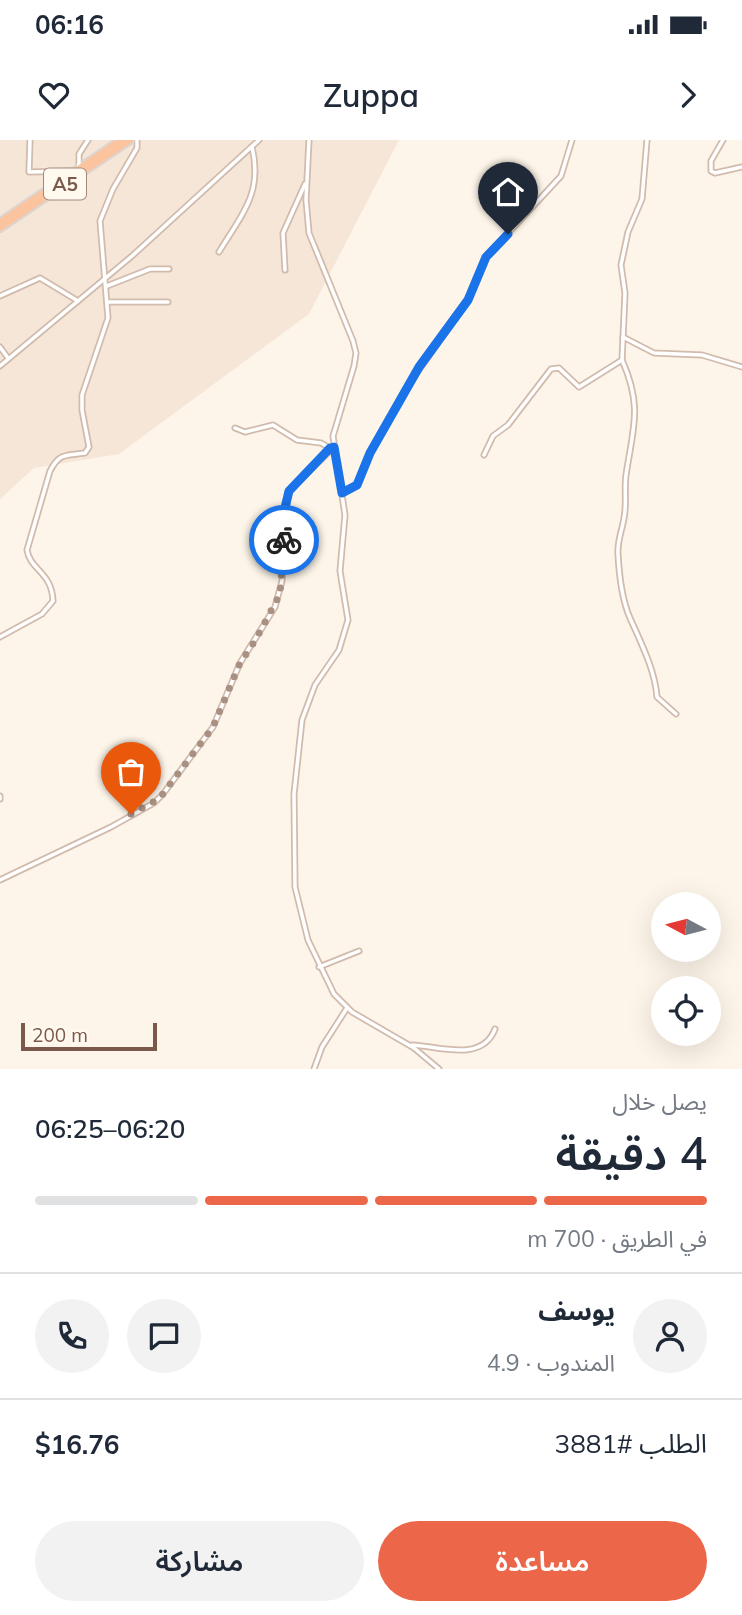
<!DOCTYPE html>
<html lang="ar">
<head>
<meta charset="utf-8">
<style>
  body { margin:0; font-family:Mulish,"Noto Sans Arabic",sans-serif; background:#f2f2f3; color:#1f2937; direction:rtl; height:100vh; display:flex; flex-direction:column; font-size:26px; white-space:nowrap }
  * { box-sizing:border-box; margin:0 }
  p { font-size:23px; color:#747a83 }
  .icon { flex:none; width:38px; height:38px; fill:none; stroke:currentColor; stroke-width:2; stroke-linecap:round; stroke-linejoin:round }
  .map { position:relative; height:929px; overflow:hidden; direction:ltr }
  .details { display:flex; flex-direction:column; background:#fff; flex:1 }
  .details>* { flex:none }
  .needle { width:46px; rotate:277deg }
  .tools { position:absolute; left:651px; top:752px; display:grid; gap:14px }
  .tools a { display:grid; place-items:center; width:70px; height:70px; border-radius:50%; background:#fff; box-shadow:0 7px 28px #0002; font-size:35px }
  .scale { position:absolute; left:21px; bottom:18px; width:136px; box-sizing:border-box; padding-left:7px; border:4px solid #7a594a; border-top:0; font-size:19px; line-height:24px; white-space:nowrap; color:#7a594a; -webkit-text-stroke:5px #fff9f0; paint-order:stroke }
  .pin { position:absolute; display:grid; place-items:center; width:60px; height:60px; color:#fff; margin:-72px -30px; border-radius:50% 50% 50% 0; rotate:-45deg; box-shadow:0 0 7px #0007 }
  .pin .icon { rotate:45deg }
  .courier { position:absolute; display:grid; place-items:center; width:70px; height:70px; margin:-35px; border:5px solid #1a73e8; border-radius:50%; background:#fff; color:#222; box-shadow:0 2px 9px #0007 }
  .summary em { font-style:normal; font-weight:600 }
  .summary div { display:flex; flex-direction:column-reverse }
  .summary { display:flex; align-items:center; justify-content:space-between; height:119px; padding:0 35px }
  h1 { font-size:46px; font-weight:600; line-height:52px }
  .bar { display:grid; grid-template-columns:repeat(4,1fr); gap:10px 7px; align-content:center; height:84px; padding:0 35px }
  .bar i { height:9px; border-radius:5px; background:#e0e1e3 }
  .bar .selected { background:#ec6749 }
  .bar p { grid-column:span 4 }
  .line { display:flex; align-items:center; gap:18px; padding:0 35px; border-top:2px solid #e0e1e3 }
  .line div { flex:1 }
  .round { display:grid; place-items:center; flex:none; width:74px; height:74px; border-radius:37px; background:#f2f2f3 }
  .action { display:flex; gap:14px; margin-top:auto; padding:14px 35px }
  .action a { flex:1; height:80px; border-radius:42px; background:#ec6749; color:#fff; font-size:28px; font-weight:600; line-height:80px; text-align:center }
  .action a+a { background:#f2f2f3; color:#1f2937 }
  .status { display:flex; justify-content:space-between; align-items:center; height:49px; padding:0 35px; background:#fff; direction:ltr }
  .status svg { height:19px; fill:currentColor }
  header { display:flex; justify-content:space-between; align-items:center; height:91px; padding:0 35px; background:#fff; font-size:32px; font-weight:600 }
  .map>svg:first-child { display:block }
  .residential { fill:#f6e6d7 }
  .lines { fill:none; stroke-linecap:round; stroke-linejoin:round }
  .minor-casing { stroke:#d1bbad; stroke-width:7 }
  .trunk-casing { stroke:#dcd4d0; stroke-width:10 }
  .minor { stroke:#fff; stroke-width:3.5 }
  .trunk { stroke:#fcc49e; stroke-width:6 }
  .done { stroke:#a89082; stroke-width:7; stroke-dasharray:0 12.6 }
  .route { stroke:#1a73e8; stroke-width:9 }
  .labels { text-anchor:middle; stroke-width:7; stroke-linejoin:round; paint-order:stroke }
  .shield { fill:#fff9f0; stroke:#a2897c; stroke-width:2 }
  .shield-label { font-size:19px; font-weight:bold; fill:#7a594a }
</style>
</head>
<body>
<div class="status"><b>06:16</b><svg viewBox="0 0 49 12"><path d="M0 12V9h3v3zM5 12V6h3v6zM10 12V3h3v9zM15 12V0h3v12zM26 1h20v11H26zM47 4h2v5h-2z"/></svg></div>
<header><svg class="icon" aria-label="forward" viewBox="0 0 24 24"><path d="M9 5l7 7-7 7"/></svg>Zuppa<svg class="icon" aria-label="heart" viewBox="0 0 24 24"><path d="M12 20l-8-8c-3-5 5-10 8-4 3-6 11-1 8 4z"/></svg></header>
<div class="map">
<svg width="742" height="929" viewBox="0 0 742 929">
  <rect width="100%" height="100%" fill="#fdf5e9"/>
  <!-- residential -->
  <path class="residential" d="M0,0H399L309,174L119,314L34,328L0,359Z"/>
  <g class="lines">
    <defs>
      <g id="minor">
        <path d="M30,0L29,32L75,31"/>
        <path d="M309,0L306,60L309,93L353,201L356,213L354,226L333,296L345,375L340,431L348,480L339,510L315,545L302,580L294,654L295,747L308,800L334,854L352,872L414,908L439,929"/>
        <path d="M723,0L711,21V31L715,33L742,27"/>
        <path d="M79,27V14L88,0"/>
        <path d="M219,112C242,74 263,53 252,7"/>
        <path d="M285,130L283,93L305,44"/>
        <path d="M107,146L150,129H169"/>
        <path d="M0,156L40,138L78,161"/>
        <path d="M107,162H168"/>
        <path d="M623,197L654,213L702,215L742,227"/>
        <path d="M0,207L8,218"/>
        <path d="M622,220C643,267 633,288 626,335C624,349 627,364 624,378C622,391 617,401 618,414C619,433 622,460 630,478C641,503 655,530 657,557L676,574"/>
        <path d="M0,226L132,116L259,0"/>
        <path d="M235,288L245,292L273,285L297,300L321,303L330,308"/>
        <path d="M484,315L493,296L508,285L551,229L559,228L579,247L622,220L625,153L621,125L628,92L642,59L647,0"/>
        <path d="M342,353L357,345L366,321L405,250L468,160L486,117L561,36L572,0"/>
        <path d="M0,497L42,474L53,461C52,432 30,430 27,410L50,331C60,312 66,316 85,313L89,307L82,270V255L108,178L100,81L113,49L137,8V0"/>
        <path d="M0,656V659"/>
        <path d="M0,740L111,687L154,663L163,654L213,587L240,523L275,467L282,441L284,372L289,351L334,307"/>
        <path d="M319,827L359,811"/>
        <path d="M412,905C438,906 482,923 495,889"/>
        <path d="M314,929L322,907L347,868"/>
      </g>
      <g id="trunk">
        <path d="M0,82L121,0"/>
        <path d="M0,88L130,0"/>
      </g>
    </defs>
    <!-- minor casing -->
    <use href="#minor" class="minor-casing"/>
    <!-- trunk casing -->
    <use href="#trunk" class="trunk-casing"/>
    <!-- minor -->
    <use href="#minor" class="minor"/>
    <!-- trunk -->
    <use href="#trunk" class="trunk"/>
  </g>
  <g class="lines">
    <!-- done -->
    <path class="done" d="M131,674L159,659L213,587L240,523L255,501L280,454L284,400"/>
    <!-- route -->
    <path class="route" d="M284,400V372L289,351L330,308L334,307L342,353L357,345L370,313L419,227L468,160L486,117L508,94"/>
  </g>
  <g class="labels">
    <!-- shield labels -->
    <rect class="shield" x="44" y="28.5" width="42" height="31" rx="5"/>
    <g class="shield-label">
      <text x="65" y="51">A5</text>
    </g>
  </g>
</svg>
<div class="tools">
<a><svg class="needle" viewBox="-14 -14 28 28"><path d="M0-13l5 13h-10z" fill="#e53935"/><path d="M0 13l5-13h-10z" fill="#747a83"/></svg></a>
<a><svg class="icon" aria-label="locate" viewBox="0 0 24 24"><circle cx="12" cy="12" r="6"/><path d="M12 2v4M12 18v4M2 12h4M18 12h4"/></svg></a>
</div>
<div class="scale">200 m</div>
<div class="pin" style="left:131px;top:674px;background:#ea580c"><svg class="icon" aria-label="bag" viewBox="0 0 24 24"><path d="M5 8h14l-1 12H6zM9 8a3 3 0 0 1 6 0"/></svg></div>
<div class="pin" style="left:508px;top:94px;background:#1f2937"><svg class="icon" aria-label="home" viewBox="0 0 24 24"><path d="M3 11l9-7 9 7M6 9v11h12V9"/></svg></div>
<div class="courier" style="left:284px;top:400px"><svg class="icon" aria-label="bike" viewBox="0 0 24 24"><circle cx="6" cy="16" r="4"/><circle cx="18" cy="16" r="4"/><path d="M6 16l4-8h5l3 8M10 8l3 8H6M13 5h3"/></svg></div>
</div>
<section class="details">
<div class="summary"><div><h1>4 دقيقة</h1><p>يصل خلال</p></div><em>06:20–06:25</em></div>
<div class="bar"><i class="selected"></i><i class="selected"></i><i class="selected"></i><i></i><p>في الطريق · 700 m</p></div>
<div class="line" style="height:126px"><a class="round"><svg class="icon" aria-label="person" viewBox="0 0 24 24"><circle cx="12" cy="8" r="4"/><path d="M4 21q1-7 8-7t8 7"/></svg></a><div><b>يوسف</b><p>المندوب · 4.9</p></div><a class="round"><svg class="icon" aria-label="chat" viewBox="0 0 24 24"><path d="M4 5h16v11H9l-5 4z"/></svg></a><a class="round"><svg class="icon" aria-label="phone" viewBox="0 0 24 24"><path d="M5 4h4l2 5-3 2q2 4 5 5l2-3 5 2v4C11 20 4 13 5 4z"/></svg></a></div>
<div class="line" style="height:91px"><div>الطلب #3881</div><b>$16.76</b></div>
<div class="action"><a>مساعدة</a><a>مشاركة</a></div>
</section>
</body>
</html>
